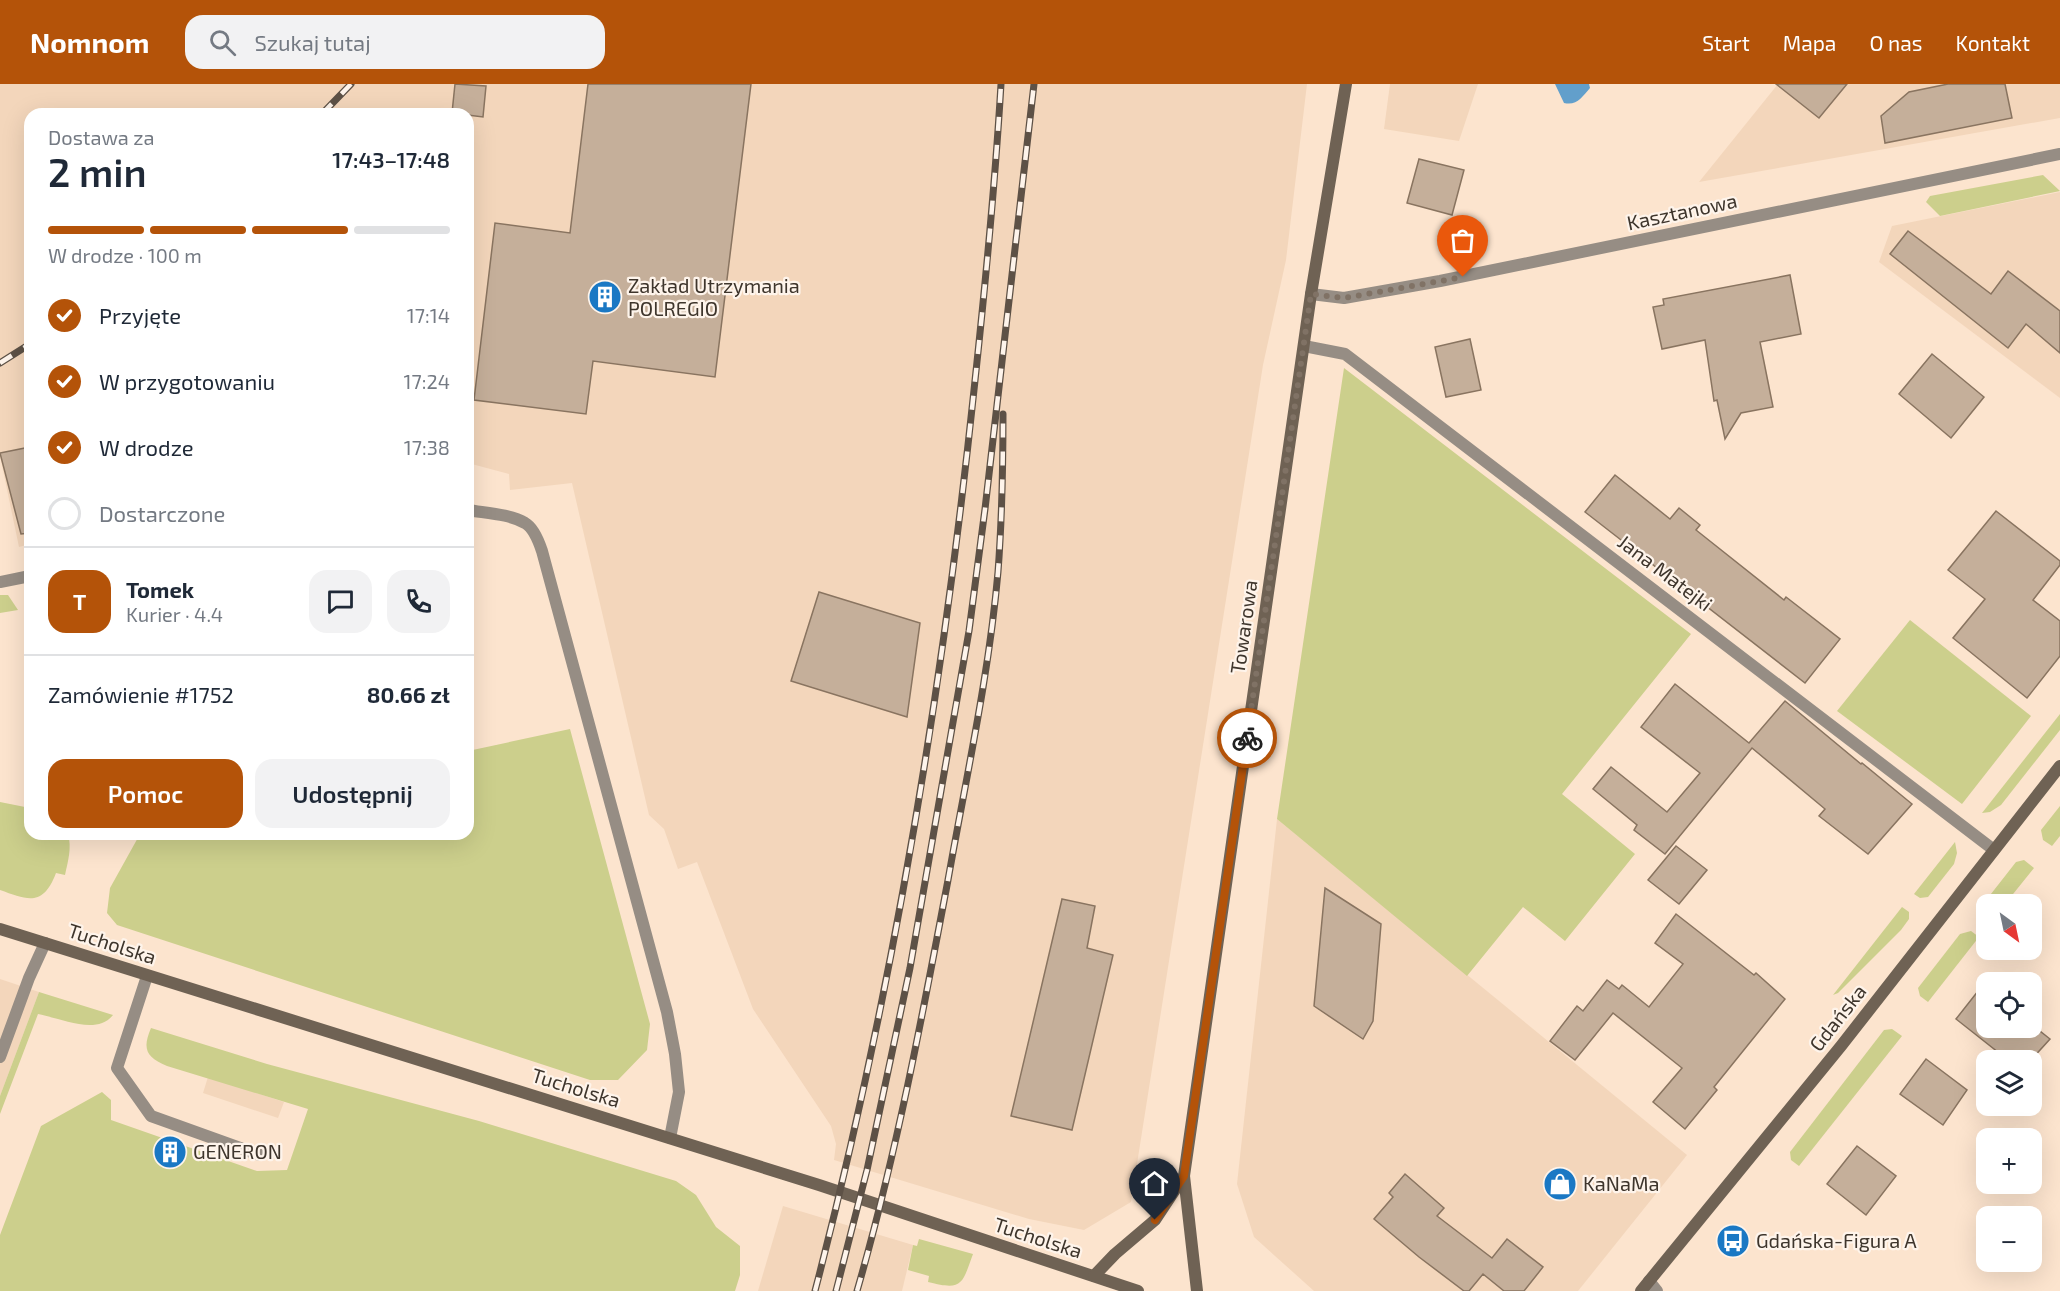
<!DOCTYPE html>
<html lang="pl">
<head>
<meta charset="utf-8">
<style>
  body { margin:0; font-family:"Exo 2",sans-serif; background:#f2f2f3; color:#1f2937; height:100vh; display:flex; flex-direction:column; font-size:22px; white-space:nowrap }
  * { box-sizing:border-box; margin:0 }
  p { font-size:20px; color:#747a83 }
  .icon { flex:none; width:33px; height:33px; fill:none; stroke:currentColor; stroke-width:2; stroke-linecap:round; stroke-linejoin:round }
  .map { position:relative; flex:1; overflow:hidden }
  .panel { position:absolute; left:24px; top:24px; width:450px; height:732px; display:flex; flex-direction:column; background:#fff; border-radius:18px; box-shadow:0 6px 24px #0002 }
  .panel>* { flex:none }
  .needle { width:39px; rotate:147deg }
  .fabs { position:absolute; left:1976px; top:810px; display:grid; gap:12px }
  .fabs a { display:grid; place-items:center; width:66px; height:66px; border-radius:12px; background:#fff; box-shadow:0 6px 24px #0002; font-size:30px }
  .pin { position:absolute; display:grid; place-items:center; width:51px; height:51px; color:#fff; margin:-62px -26px; border-radius:50% 50% 50% 0; rotate:-45deg; box-shadow:0 0 6px #0007 }
  .pin .icon { rotate:45deg }
  .courier { position:absolute; display:grid; place-items:center; width:60px; height:60px; margin:-30px; border:4px solid #b45309; border-radius:50%; background:#fff; color:#222; box-shadow:0 2px 8px #0007 }
  .head em { font-style:normal; font-weight:600 }
  .head div { display:flex; flex-direction:column-reverse }
  .head { display:flex; align-items:center; justify-content:space-between; height:102px; padding:0 24px }
  h1 { font-size:39px; font-weight:600; line-height:45px }
  .bar { display:grid; grid-template-columns:repeat(4,1fr); gap:9px 6px; align-content:center; height:72px; padding:0 24px }
  .bar i { height:8px; border-radius:4px; background:#e0e1e3 }
  .bar .on { background:#b45309 }
  .bar p { grid-column:span 4 }
  .line { display:flex; align-items:center; gap:15px; padding:0 24px; border-top:2px solid #e0e1e3 }
  .line div { flex:1 }
  .round { display:grid; place-items:center; flex:none; width:63px; height:63px; border-radius:18px; background:#f2f2f3 }
  ol { padding:0 24px; list-style:none }
  li { display:flex; align-items:center; gap:18px; height:66px }
  li p { margin-inline-start:auto }
  li .icon { padding:6px; border-radius:50%; background:#b45309; color:#fff; stroke-width:4 }
  li:last-child { color:#747a83 }
  li i { width:33px; height:33px; border:3px solid #e0e1e3; border-radius:50% }
  .button { display:flex; gap:12px; margin-top:auto; padding:12px 24px }
  .button a { flex:1; height:69px; border-radius:18px; background:#b45309; color:#fff; font-size:24px; font-weight:600; line-height:69px; text-align:center }
  .button a+a { background:#f2f2f3; color:#1f2937 }
  header { display:flex; align-items:center; gap:36px; box-sizing:border-box; height:84px; padding:0 30px; background:#b45309; color:#fff }
  header strong { font-size:28px }
  nav { display:flex; gap:33px; margin-inline-start:auto; font-size:21px }
  .search { width:420px; height:54px; background:#f2f2f3; display:flex; align-items:center; gap:15px; box-sizing:border-box; padding:0 21px; border-radius:18px; color:#747a83; font-size:22px }
  .map>svg:first-child { display:block }
  .built { fill:#f3d6bb }
  .green { fill:#cccf8c }
  .water { fill:#629fcb }
  .building { fill:#c5af9a; stroke:#897460; stroke-width:1.5 }
  .lines { fill:none; stroke-linecap:round; stroke-linejoin:round }
  .lane { stroke:#968d84; stroke-width:12 }
  .street { stroke:#968d84; stroke-width:12 }
  .secondary { stroke:#6f6254; stroke-width:12 }
  .rail-casing { stroke:#5d5146; stroke-width:7 }
  .rail { stroke:#fef4eb; stroke-width:4.5; stroke-dasharray:14; stroke-linecap:butt }
  .done { stroke:#807265; stroke-width:6; stroke-dasharray:0 10.8 }
  .route { stroke:#b45309; stroke-width:8 }
  .labels { text-anchor:middle; stroke-width:4.5; stroke-linejoin:round; paint-order:stroke }
  .street-label { font-size:20px; fill:#3e352c; stroke:#fef4eb }
  .poi-label { font-size:20px; fill:#3e352c; stroke:#fef4eb; text-anchor:start }
</style>
</head>
<body>
<header>
<strong>Nomnom</strong>
<div class="search"><svg class="icon" aria-label="search" viewBox="0 0 24 24"><circle cx="10" cy="10" r="6"/><path d="M15 15l6 6"/></svg>Szukaj tutaj</div>
<nav><a>Start</a><a>Mapa</a><a>O nas</a><a>Kontakt</a></nav>
</header>
<div class="map">
<svg width="2060" height="1207" viewBox="0 0 2060 1207">
  <rect width="100%" height="100%" fill="#fce4ce"/>
  <!-- built -->
  <g class="built">
    <path d="M0,0H1307L1286,176L1263,281L1131,1118L1084,1146L1029,1135L834,1076L836,1060L831,1042L753,925L697,778L678,785L664,745L649,731L572,399L510,406L509,390L468,379V30H30V460L19,463L0,372Z"/>
    <path d="M1390,0H1478L1459,57L1384,45Z"/>
    <path d="M1778,0H2060V34L1699,98Z"/>
    <path d="M2060,108V314L1879,178L1892,142Z"/>
    <path d="M1277,735L1687,1071L1578,1207H1314L1254,1153L1237,1100Z"/>
    <path d="M0,895L39,908L0,1012Z"/>
    <path d="M208,993L284,1018L278,1034L203,1009Z"/>
    <path d="M783,1122L913,1161L902,1207H758Z"/>
  </g>
  <!-- green -->
  <g class="green">
    <path d="M2043,91L2060,107L1940,132L1926,118L1930,112Z"/>
    <path d="M1344,284L1691,550L1562,710L1635,770L1565,857L1523,823L1467,892L1277,735Z"/>
    <path d="M0,511H8L18,526L0,529Z"/>
    <path d="M1910,536L2031,632L1962,720L1837,627Z"/>
    <path d="M2060,630V646L2001,721L1990,728L1982,729Z"/>
    <path d="M570,645L650,940L647,966L618,996H590L117,841L107,829L110,804L140,750H468V667Z"/>
    <path d="M0,718L30,724V750H68C72,764 68,777 65,791L56,789C43,823 28,816 0,806Z"/>
    <path d="M2060,722V752L2052,762L2043,756L2041,746Z"/>
    <path d="M1955,758L1957,769L1954,780L1928,813L1920,814L1914,810Z"/>
    <path d="M2024,776L2034,784L2005,820H1986V833L1981,830L1980,824L2016,778Z"/>
    <path d="M1902,823L1909,828V835L1901,846L1838,909L1833,911Z"/>
    <path d="M1971,847L1979,853L1928,918L1920,912L1918,904L1960,850Z"/>
    <path d="M39,908L113,931C97,952 60,934 38,930L0,1030V1012Z"/>
    <path d="M151,944L267,980L479,1037L676,1097L696,1111L716,1143L740,1162V1191L735,1207H0V1151L41,1042L102,1008L111,1016V1036L257,1087L287,1086L308,1025L167,982C146,973 142,965 151,944Z"/>
    <path d="M1892,945L1902,952L1799,1082L1791,1076L1790,1068L1884,946Z"/>
    <path d="M919,1155L973,1170C962,1200 963,1207 928,1198L929,1192L908,1186L913,1161L917,1162Z"/>
  </g>
  <!-- water -->
  <path class="water" d="M1555,0H1589L1590,4C1582,13 1577,22 1564,19Z"/>
  <!-- building -->
  <g class="building">
    <path d="M455,0L486,2L483,33L452,29Z"/>
    <path d="M588,0H751L715,293L593,277L586,330L474,316L495,139L570,149Z"/>
    <path d="M1776,0H1847L1819,34Z"/>
    <path d="M1948,0H2005L2012,34L1885,59L1881,32L1909,8Z"/>
    <path d="M1419,75L1464,86L1452,131L1407,119Z"/>
    <path d="M1908,147L1991,210L2008,187L2060,227V269L2026,240L2008,264L1890,170Z"/>
    <path d="M1790,191L1801,250L1760,258L1773,323L1741,329L1725,355L1717,316L1714,317L1705,256L1662,265L1653,223L1664,221L1663,215Z"/>
    <path d="M1470,255L1481,306L1446,313L1435,263Z"/>
    <path d="M1932,270L1984,313L1951,354L1899,310Z"/>
    <path d="M30,363V449L21,450L0,369Z"/>
    <path d="M1615,391L1670,435L1679,424L1700,441L1696,446L1784,516L1786,513L1840,555L1805,599L1585,428Z"/>
    <path d="M1996,427L2060,477V481L2033,516L2060,537V572L2027,614L1953,554L1985,515L1948,486Z"/>
    <path d="M819,508L920,539L907,633L791,597Z"/>
    <path d="M1675,600L1749,659L1785,617L1861,680L1862,679L1912,720L1868,770L1819,732L1825,725L1752,664L1665,770L1634,746L1637,741L1593,705L1611,683L1667,728L1700,689L1641,643Z"/>
    <path d="M1676,762L1707,786L1679,820L1648,796Z"/>
    <path d="M1325,804L1381,840L1373,937L1363,955L1314,922Z"/>
    <path d="M1062,815L1095,822L1087,864L1113,871L1072,1046L1011,1032Z"/>
    <path d="M1676,830L1754,891L1756,889L1785,915L1714,1003L1717,1006L1685,1045L1653,1018L1682,984L1613,929L1575,976L1550,957L1577,922L1583,927L1607,896L1619,905L1622,901L1649,923L1683,880L1655,859Z"/>
    <path d="M1982,902L1986,905V944H2031V940L2050,955L2031,976H2008L1956,935Z"/>
    <path d="M1926,975L1967,1006L1943,1041L1900,1010Z"/>
    <path d="M1857,1062L1896,1092L1866,1131L1827,1100Z"/>
    <path d="M1405,1090L1444,1124L1437,1132L1492,1174L1507,1155L1543,1183L1524,1207H1504L1483,1190L1469,1207H1464L1419,1173L1374,1135L1393,1113L1389,1109Z"/>
  </g>
  <g class="lines">
    <!-- lane -->
    <g class="lane">
      <path d="M1304,262L1345,270L1994,766"/>
      <path d="M468,426C485,429 510,430 525,439C534,444 539,458 542,467L667,928L675,970L679,1008L670,1054"/>
      <path d="M0,498L30,492"/>
      <path d="M147,892L117,984L151,1032L260,1071"/>
      <path d="M0,973L29,894L45,859"/>
    </g>
    <!-- street -->
    <g class="street">
      <path d="M1311,210L1344,214L1440,197L2060,70"/>
      <path d="M1649,1197L1657,1207"/>
    </g>
    <!-- secondary -->
    <g class="secondary">
      <path d="M0,845L819,1101L1138,1207"/>
      <path d="M1094,1192L1115,1170L1155,1136L1184,1092"/>
      <path d="M1197,1207L1184,1092L1311,210L1346,0"/>
      <path d="M1641,1207L1841,962L2060,682"/>
    </g>
    <defs>
      <g id="rail">
        <path d="M322,30L351,0"/>
        <path d="M0,279L30,260"/>
        <path d="M815,1207C892,912 942,610 974,306C985,204 995,102 1001,0"/>
        <path d="M836,1207L867,1086L910,884L969,547L985,425L1034,0"/>
        <path d="M857,1207C896,1072 922,934 948,796C966,694 989,591 998,488C1002,435 1003,383 1003,330"/>
      </g>
    </defs>
    <!-- rail casing -->
    <use href="#rail" class="rail-casing"/>
    <!-- rail -->
    <use href="#rail" class="rail"/>
  </g>
  <g class="lines">
    <!-- done -->
    <path class="done" d="M1247,654L1311,210L1344,214L1463,193"/>
    <!-- route -->
    <path class="route" d="M1155,1136L1184,1092L1247,654"/>
  </g>
  <!-- icons -->
  <defs>
    <symbol id="building-disc" viewBox="-11 -11 22 22"><circle r="9.5" fill="#1a78c4" stroke="#fef4eb"/><path d="M-4-6H4V6H1V3H-1V6H-4ZM-2.5-4.3h1.7v1.8h-1.7ZM.8-4.3h1.7v1.8H.8ZM-2.5-1h1.7V.8h-1.7ZM.8-1h1.7V.8H.8Z" fill="#fff"/></symbol>
    <symbol id="shop-disc" viewBox="-11 -11 22 22"><circle r="9.5" fill="#1a78c4" stroke="#fef4eb"/><path d="M-5-2.5h2.3a2.7 3.5 0 0 1 5.4 0H5L5.5 6h-11ZM-1.5-2.5h3a1.5 2.3 0 0 0-3 0Z" fill="#fff"/></symbol>
    <symbol id="bus-disc" viewBox="-11 -11 22 22"><circle r="9.5" fill="#1a78c4" stroke="#fef4eb"/><path d="M-5-6H5V4H4V6H2V4H-2V6H-4V4H-5ZM-3.5-4V0h7V-4ZM-3.5 1.2v1.5H-2V1.2ZM2 1.2v1.5H3.5V1.2Z" fill="#fff"/></symbol>
  </defs>
  <g fill-rule="evenodd">
    <use href="#building-disc" x="586" y="194" width="38" height="38"/>
    <use href="#building-disc" x="151" y="1049" width="38" height="38"/>
    <use href="#shop-disc" x="1541" y="1081" width="38" height="38"/>
    <use href="#bus-disc" x="1714" y="1138" width="38" height="38"/>
  </g>
  <g class="labels">
    <!-- street labels -->
    <g class="street-label">
      <text transform="translate(1682 128) rotate(-12)" y="7">Kasztanowa</text>
      <text transform="translate(1665 489) rotate(37)" y="7">Jana Matejki</text>
      <text transform="translate(1244 543) rotate(-82)" y="7">Towarowa</text>
      <text transform="translate(112 860) rotate(18)" y="7">Tucholska</text>
      <text transform="translate(1838 934) rotate(-52)" y="7">Gdańska</text>
      <text transform="translate(576 1004) rotate(17)" y="7">Tucholska</text>
      <text transform="translate(1038 1154) rotate(18)" y="7">Tucholska</text>
    </g>
    <!-- poi labels -->
    <g class="poi-label">
      <text x="628" y="209">Zakład Utrzymania<tspan x="628" dy="23">POLREGIO</tspan></text>
      <text x="193" y="1075">GENERON</text>
      <text x="1583" y="1107">KaNaMa</text>
      <text x="1756" y="1164">Gdańska-Figura A</text>
    </g>
  </g>
</svg>
<div class="fabs">
<a><svg class="needle" viewBox="-14 -14 28 28"><path d="M0-13l5 13h-10z" fill="#e53935"/><path d="M0 13l5-13h-10z" fill="#747a83"/></svg></a>
<a><svg class="icon" aria-label="locate" viewBox="0 0 24 24"><circle cx="12" cy="12" r="6"/><path d="M12 2v4M12 18v4M2 12h4M18 12h4"/></svg></a>
<a><svg class="icon" aria-label="layers" viewBox="0 0 24 24"><path d="M12 4l9 5-9 5-9-5zM3 14l9 5 9-5"/></svg></a>
<a>+</a>
<a>−</a>
</div>
<div class="pin" style="left:1463px;top:193px;background:#ea580c"><svg class="icon" aria-label="bag" viewBox="0 0 24 24"><path d="M5 8h14l-1 12H6zM9 8a3 3 0 0 1 6 0"/></svg></div>
<div class="pin" style="left:1155px;top:1136px;background:#1f2937"><svg class="icon" aria-label="home" viewBox="0 0 24 24"><path d="M3 11l9-7 9 7M6 9v11h12V9"/></svg></div>
<div class="courier" style="left:1247px;top:654px"><svg class="icon" aria-label="bike" viewBox="0 0 24 24"><circle cx="6" cy="16" r="4"/><circle cx="18" cy="16" r="4"/><path d="M6 16l4-8h5l3 8M10 8l3 8H6M13 5h3"/></svg></div>
<section class="panel">
<div class="head"><div><h1>2 min</h1><p>Dostawa za</p></div><em>17:43–17:48</em></div>
<div class="bar"><i class="on"></i><i class="on"></i><i class="on"></i><i></i><p>W drodze · 100 m</p></div>
<ol>
<li><svg class="icon" aria-label="check" viewBox="0 0 24 24"><path d="M5 12l5 5 9-10"/></svg>Przyjęte<p>17:14</p></li>
<li><svg class="icon" aria-label="check" viewBox="0 0 24 24"><path d="M5 12l5 5 9-10"/></svg>W przygotowaniu<p>17:24</p></li>
<li><svg class="icon" aria-label="check" viewBox="0 0 24 24"><path d="M5 12l5 5 9-10"/></svg>W drodze<p>17:38</p></li>
<li><i></i>Dostarczone</li>
</ol>
<div class="line" style="height:108px"><b class="round" style="background:#b45309;color:#fff">T</b><div><b>Tomek</b><p>Kurier · 4.4</p></div><a class="round"><svg class="icon" aria-label="chat" viewBox="0 0 24 24"><path d="M4 5h16v11H9l-5 4z"/></svg></a><a class="round"><svg class="icon" aria-label="phone" viewBox="0 0 24 24"><path d="M5 4h4l2 5-3 2q2 4 5 5l2-3 5 2v4C11 20 4 13 5 4z"/></svg></a></div>
<div class="line" style="height:78px"><div>Zamówienie #1752</div><b>80.66 zł</b></div>
<div class="button"><a>Pomoc</a><a>Udostępnij</a></div>
</section>
</div>
</body>
</html>
